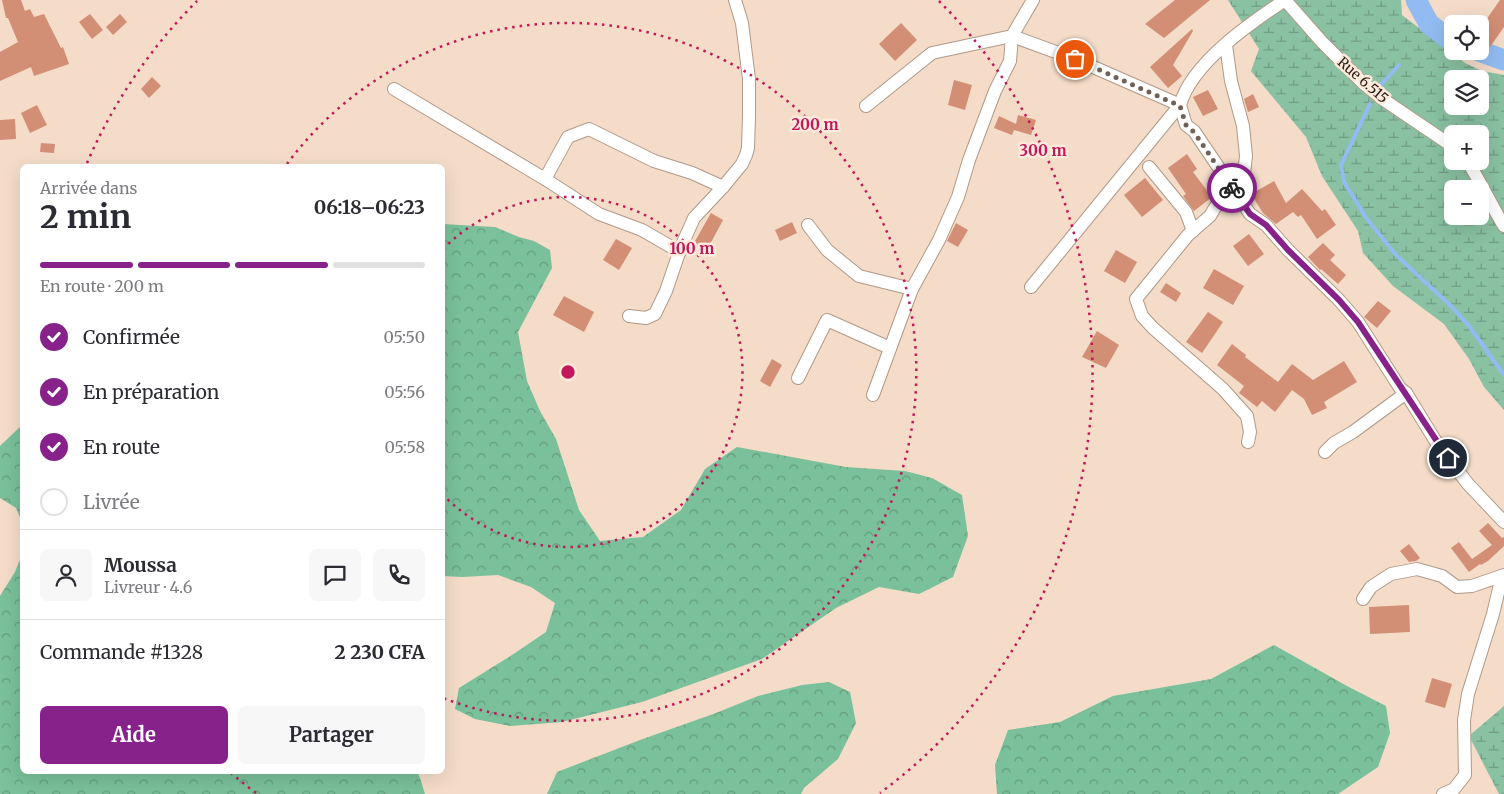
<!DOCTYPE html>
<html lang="fr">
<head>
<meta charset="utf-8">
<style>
  body { margin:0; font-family:Merriweather,serif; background:#f7f7f7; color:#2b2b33; height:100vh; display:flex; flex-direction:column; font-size:19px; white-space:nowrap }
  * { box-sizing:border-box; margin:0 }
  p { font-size:16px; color:#7c7c81 }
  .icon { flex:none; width:28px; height:28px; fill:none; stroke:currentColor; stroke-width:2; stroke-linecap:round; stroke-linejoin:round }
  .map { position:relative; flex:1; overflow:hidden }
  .sheet { position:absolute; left:20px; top:164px; width:425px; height:610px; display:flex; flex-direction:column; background:#fff; border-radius:8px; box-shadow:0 5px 20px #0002 }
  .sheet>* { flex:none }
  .fabs { position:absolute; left:1444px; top:15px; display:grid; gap:10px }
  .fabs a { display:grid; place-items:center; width:45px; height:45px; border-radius:8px; background:#fff; box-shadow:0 5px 20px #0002; font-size:25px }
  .pin { position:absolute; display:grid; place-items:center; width:42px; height:42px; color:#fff; margin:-21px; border:2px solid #fff; border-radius:50%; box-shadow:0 1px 5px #0007 }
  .courier { position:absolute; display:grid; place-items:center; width:50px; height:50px; margin:-25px; border:4px solid #87228a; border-radius:50%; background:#fff; color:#222; box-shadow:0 1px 6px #0007 }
  .summary em { font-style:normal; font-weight:700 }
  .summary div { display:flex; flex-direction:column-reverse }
  .summary { display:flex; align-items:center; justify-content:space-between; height:85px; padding:0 20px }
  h1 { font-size:32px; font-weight:700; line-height:38px }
  .bar { display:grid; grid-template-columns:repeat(4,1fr); gap:8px 5px; align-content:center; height:60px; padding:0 20px }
  .bar i { height:6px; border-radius:4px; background:#e1e1e2 }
  .bar .selected { background:#87228a }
  .bar p { grid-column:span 4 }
  .line { display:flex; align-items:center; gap:12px; padding:0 20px; border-top:1px solid #e1e1e2 }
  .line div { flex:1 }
  .round { display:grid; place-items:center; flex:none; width:52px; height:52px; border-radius:8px; background:#f7f7f7 }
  ol { padding:0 20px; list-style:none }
  li { display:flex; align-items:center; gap:15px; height:55px }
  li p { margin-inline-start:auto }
  li .icon { padding:5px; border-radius:50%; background:#87228a; color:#fff; stroke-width:4 }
  li:last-child { color:#7c7c81 }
  li i { width:28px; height:28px; border:2px solid #e1e1e2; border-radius:50% }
  .cta { display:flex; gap:10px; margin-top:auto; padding:10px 20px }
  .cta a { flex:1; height:58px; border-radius:8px; background:#87228a; color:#fff; font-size:20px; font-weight:700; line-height:58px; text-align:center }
  .cta a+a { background:#f7f7f7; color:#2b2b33 }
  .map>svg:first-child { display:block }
  .forest { fill:url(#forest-crowns) }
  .wetland { fill:url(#wetland-marsh); fill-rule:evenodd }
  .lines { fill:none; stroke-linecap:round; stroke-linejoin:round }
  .stream { stroke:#92bcf1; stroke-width:4 }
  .river { stroke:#92bcf1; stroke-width:21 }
  .building { fill:#d28f75 }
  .street-casing { stroke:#b09987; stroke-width:14 }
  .street { stroke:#fff; stroke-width:12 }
  .done { stroke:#716257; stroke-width:5; stroke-dasharray:0 9 }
  .route { stroke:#87228a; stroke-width:6 }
  .ring { fill:none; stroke:#c2185b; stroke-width:2.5; stroke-dasharray:2.5 5 }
  .labels { text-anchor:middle; stroke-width:5; stroke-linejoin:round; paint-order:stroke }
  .street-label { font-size:14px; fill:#2a211a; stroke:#feeadb }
  .centre { fill:#c2185b; stroke:#feeadb; stroke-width:2.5 }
  .ring-label { font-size:15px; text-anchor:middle; font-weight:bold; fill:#c2185b; stroke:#feeadb; stroke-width:5; stroke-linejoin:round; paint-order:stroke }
</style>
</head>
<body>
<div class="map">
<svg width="1504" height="794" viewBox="0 0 1504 794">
  <defs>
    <pattern id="forest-crowns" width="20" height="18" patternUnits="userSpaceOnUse" patternTransform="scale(1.25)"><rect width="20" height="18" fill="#7ac09a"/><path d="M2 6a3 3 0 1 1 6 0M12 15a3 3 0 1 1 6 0" fill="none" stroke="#649c7d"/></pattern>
    <pattern id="wetland-marsh" width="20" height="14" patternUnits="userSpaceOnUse" patternTransform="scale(1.25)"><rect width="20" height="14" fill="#8ac1a2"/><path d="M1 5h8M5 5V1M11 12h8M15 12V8" fill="none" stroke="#719c83"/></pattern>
  </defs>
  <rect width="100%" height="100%" fill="#f4dcc9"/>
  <!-- forest -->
  <g class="forest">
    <path d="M443,224L495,227L519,237L534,241L550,250L552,268L518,332L527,381L540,411L556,439L579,510L600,541L643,537L681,510L705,469L737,447L846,467L905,471L932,478L962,495L968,536L953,577L919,594L879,587L836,608L762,659L642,702L562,722L510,726L475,719L455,709L459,688L515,653L546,632L555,603L531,587L498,575L462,577L443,576Z"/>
    <path d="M22,425V522L16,508L0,498V446Z"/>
    <path d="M22,554V771H417L420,778L425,794H0V596L15,572Z"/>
    <path d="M1274,645L1347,686L1386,706L1390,733L1378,767L1338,794H997L995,765L1008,730L1060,722L1113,696L1211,679Z"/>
    <path d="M829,682L850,692L856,723L838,759L804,788L801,794H547L557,772L640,740L716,713L758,696L802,685Z"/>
  </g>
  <!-- wetland -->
  <g class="wetland">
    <path d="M1228,0H1401L1402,15L1465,63L1482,71L1504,75V410L1484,387L1469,359L1444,324L1393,286L1363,253L1358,231L1322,176L1306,137L1251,71L1259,49ZM1452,79H1480V106H1452ZM1452,134H1480V161H1452ZM1452,189H1480V216H1452Z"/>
    <path d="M1504,706V794H1499L1469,736Z"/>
  </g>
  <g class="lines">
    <!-- stream -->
    <g class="stream">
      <path d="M1377,89L1399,65"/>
      <path d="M1370,104L1341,165L1344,182L1367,219L1396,255L1452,307L1469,326L1504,375"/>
    </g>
    <!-- river -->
    <g class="river">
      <path d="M1416,0L1429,24L1452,41"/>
      <path d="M1479,51L1504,60"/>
    </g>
  </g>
  <!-- building -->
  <g class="building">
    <path d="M2,0H21L25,11L30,9L34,17L44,14L61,48L63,47L69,64L34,76L31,67L0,81V52L18,42L8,18H6Z"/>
    <path d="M1175,0H1210L1164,38L1145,24Z"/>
    <path d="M1500,0H1504V27L1490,47L1480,40V16L1486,20Z"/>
    <path d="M90,14L103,30L92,39L79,22Z"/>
    <path d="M120,14L127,22L113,35L106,27Z"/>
    <path d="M901,23L917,40L895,61L879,44Z"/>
    <path d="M1192,29L1193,31L1173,65L1182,76L1168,88L1150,67Z"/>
    <path d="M152,77L161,86L149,98L141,89Z"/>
    <path d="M954,80L972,85L965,110L948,105Z"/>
    <path d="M1208,90L1218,109L1203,116L1193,97Z"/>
    <path d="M1253,94L1259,107L1248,112L1244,99Z"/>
    <path d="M37,105L47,125L30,133L21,113Z"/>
    <path d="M1018,115L1036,120L1031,135L1014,130L1012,135L994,128L999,116L1016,124Z"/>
    <path d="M15,119L16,139L0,140V120Z"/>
    <path d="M41,143L55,144L54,153L40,152Z"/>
    <path d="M1187,154L1197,169L1193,172L1212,197L1194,211L1183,196L1186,194L1168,168Z"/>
    <path d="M1145,178L1163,200L1142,217L1124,195Z"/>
    <path d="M1274,181L1286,203L1302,189L1322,211L1325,209L1336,225L1317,239L1301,215L1298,217L1293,212L1276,224L1263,213L1251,194Z"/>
    <path d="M711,213L723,220L707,250L694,243Z"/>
    <path d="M792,222L797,233L780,241L775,230Z"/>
    <path d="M956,223L968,230L958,247L947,241Z"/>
    <path d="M1249,234L1264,254L1248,266L1233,246Z"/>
    <path d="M616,239L632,248L619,270L603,260Z"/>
    <path d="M1323,243L1335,255L1330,260L1346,275L1338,284L1321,269L1320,270L1308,257Z"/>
    <path d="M1116,250L1137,262L1125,283L1104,271Z"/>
    <path d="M1214,269L1244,286L1233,305L1203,288Z"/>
    <path d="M1166,283L1181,293L1176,302L1160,292Z"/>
    <path d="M564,296L594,312L584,332L553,315Z"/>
    <path d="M1378,301L1391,311L1377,328L1364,317Z"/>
    <path d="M1208,312L1223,322L1202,353L1186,342Z"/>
    <path d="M1097,331L1119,345L1106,368L1082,357Z"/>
    <path d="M1232,344L1246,355L1245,357L1278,382L1292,364L1313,380L1344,361L1357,382L1324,402L1327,408L1312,415L1304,399L1292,390L1275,412L1262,401L1257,407L1239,393L1244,386L1217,365Z"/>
    <path d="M772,359L782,365L770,387L760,381Z"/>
    <path d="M1488,523L1502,538L1504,537V546L1488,561L1481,565L1480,564L1469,572L1451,548L1459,542L1472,559L1492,545L1479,531Z"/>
    <path d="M1409,544L1420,558L1416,561L1409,562L1400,551Z"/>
    <path d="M1409,605L1410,632L1370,634L1369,607Z"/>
    <path d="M1432,678L1452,684L1445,708L1425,702Z"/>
  </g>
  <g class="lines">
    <defs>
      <g id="street">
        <path d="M1285,0L1322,42L1363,83L1384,100L1452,146"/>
        <path d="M1226,45L1231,81L1243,126L1246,156L1241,201"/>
        <path d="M394,89L545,179L568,137L589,129L654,161L692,173L723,187"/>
        <path d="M866,106L932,53L1012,36L1075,59L1180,105L1186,125L1194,131L1250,214L1266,225L1288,250L1339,300L1358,322L1400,388L1406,393L1438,445L1468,484L1504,522"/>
        <path d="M1467,161C1481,182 1491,205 1504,226"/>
        <path d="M1149,167L1186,212L1193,231"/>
        <path d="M1222,174V196L1210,216L1188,235L1136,299L1142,316L1153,328L1223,389L1247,416L1250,432L1248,442"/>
        <path d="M545,179L599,214L642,230L680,252"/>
        <path d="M808,225L827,250L859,276L912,289"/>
        <path d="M1031,287L1180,105C1192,63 1249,24 1285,0"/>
        <path d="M629,316L646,318L655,314L666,291L681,247L694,218L723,187L742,164L746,155L748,148L749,116V79L742,23L735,0"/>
        <path d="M798,378L827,320L890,348"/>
        <path d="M873,395L912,289L939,240L958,197L969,160L995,91L1010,61L1012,36L1033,0"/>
        <path d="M1325,452L1334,443L1353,432L1406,393"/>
        <path d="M1363,599L1371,587L1391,574L1417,569L1442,576L1457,587L1472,586L1504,575"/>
        <path d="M1443,794L1454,789L1465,775L1464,720L1468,694L1493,614L1502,576"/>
      </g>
    </defs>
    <!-- street casing -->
    <use href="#street" class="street-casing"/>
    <!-- street -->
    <use href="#street" class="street"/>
  </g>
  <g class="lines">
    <!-- done -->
    <path class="done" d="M1075,59L1180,106L1186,125L1194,132L1232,188"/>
    <!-- route -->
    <path class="route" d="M1232,188L1250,214L1266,225L1288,250L1339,300L1358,322L1448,458"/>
  </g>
  <!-- distance rings -->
  <g class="ring">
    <path d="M443 249A175 175 0 1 1 443 495"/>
    <path d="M287 164A349 349 0 1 1 443 698"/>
    <path d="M256 793A524 524 0 0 1 231 773M87 163A524 524 0 0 1 197 1M939 1A524 524 0 0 1 880 793"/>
  </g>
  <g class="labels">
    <!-- street labels -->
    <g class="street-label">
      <text transform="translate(1363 80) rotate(41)" y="5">Rue 6.515</text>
    </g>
  </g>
  <circle cx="568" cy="372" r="8" class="centre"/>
  <g class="ring-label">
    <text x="815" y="130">200 m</text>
    <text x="1043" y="156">300 m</text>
    <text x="692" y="254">100 m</text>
  </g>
</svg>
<div class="fabs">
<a><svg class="icon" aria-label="locate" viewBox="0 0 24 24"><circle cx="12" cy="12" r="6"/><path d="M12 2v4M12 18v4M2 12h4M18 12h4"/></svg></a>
<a><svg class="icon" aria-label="layers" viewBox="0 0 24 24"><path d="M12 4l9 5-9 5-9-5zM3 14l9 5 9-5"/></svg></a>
<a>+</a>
<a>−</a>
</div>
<div class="pin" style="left:1075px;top:59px;background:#ea580c"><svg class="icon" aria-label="bag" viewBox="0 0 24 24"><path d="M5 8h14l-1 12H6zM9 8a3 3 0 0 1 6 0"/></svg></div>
<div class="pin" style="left:1448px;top:458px;background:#1f2937"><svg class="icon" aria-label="home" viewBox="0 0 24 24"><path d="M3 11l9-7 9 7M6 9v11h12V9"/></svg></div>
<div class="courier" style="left:1232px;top:188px"><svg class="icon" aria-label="bike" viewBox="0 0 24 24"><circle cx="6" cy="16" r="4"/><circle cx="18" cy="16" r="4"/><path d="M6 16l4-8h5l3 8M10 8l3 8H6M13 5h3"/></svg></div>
<section class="sheet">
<div class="summary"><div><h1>2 min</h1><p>Arrivée dans</p></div><em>06:18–06:23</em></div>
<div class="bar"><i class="selected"></i><i class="selected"></i><i class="selected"></i><i></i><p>En route · 200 m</p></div>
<ol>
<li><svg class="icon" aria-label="check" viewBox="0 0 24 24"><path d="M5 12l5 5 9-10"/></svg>Confirmée<p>05:50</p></li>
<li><svg class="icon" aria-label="check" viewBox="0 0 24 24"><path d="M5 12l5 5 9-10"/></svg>En préparation<p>05:56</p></li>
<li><svg class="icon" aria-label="check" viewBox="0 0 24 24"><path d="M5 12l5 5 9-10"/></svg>En route<p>05:58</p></li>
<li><i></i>Livrée</li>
</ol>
<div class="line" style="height:90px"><a class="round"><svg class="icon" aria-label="person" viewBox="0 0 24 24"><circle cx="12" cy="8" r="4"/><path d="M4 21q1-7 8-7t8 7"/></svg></a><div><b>Moussa</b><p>Livreur · 4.6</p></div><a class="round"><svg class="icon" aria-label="chat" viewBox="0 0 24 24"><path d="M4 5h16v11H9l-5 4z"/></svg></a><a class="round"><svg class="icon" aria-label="phone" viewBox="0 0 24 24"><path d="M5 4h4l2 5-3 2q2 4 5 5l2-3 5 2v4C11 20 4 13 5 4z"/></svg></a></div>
<div class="line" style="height:65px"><div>Commande #1328</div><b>2 230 CFA</b></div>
<div class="cta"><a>Aide</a><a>Partager</a></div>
</section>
</div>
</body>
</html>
